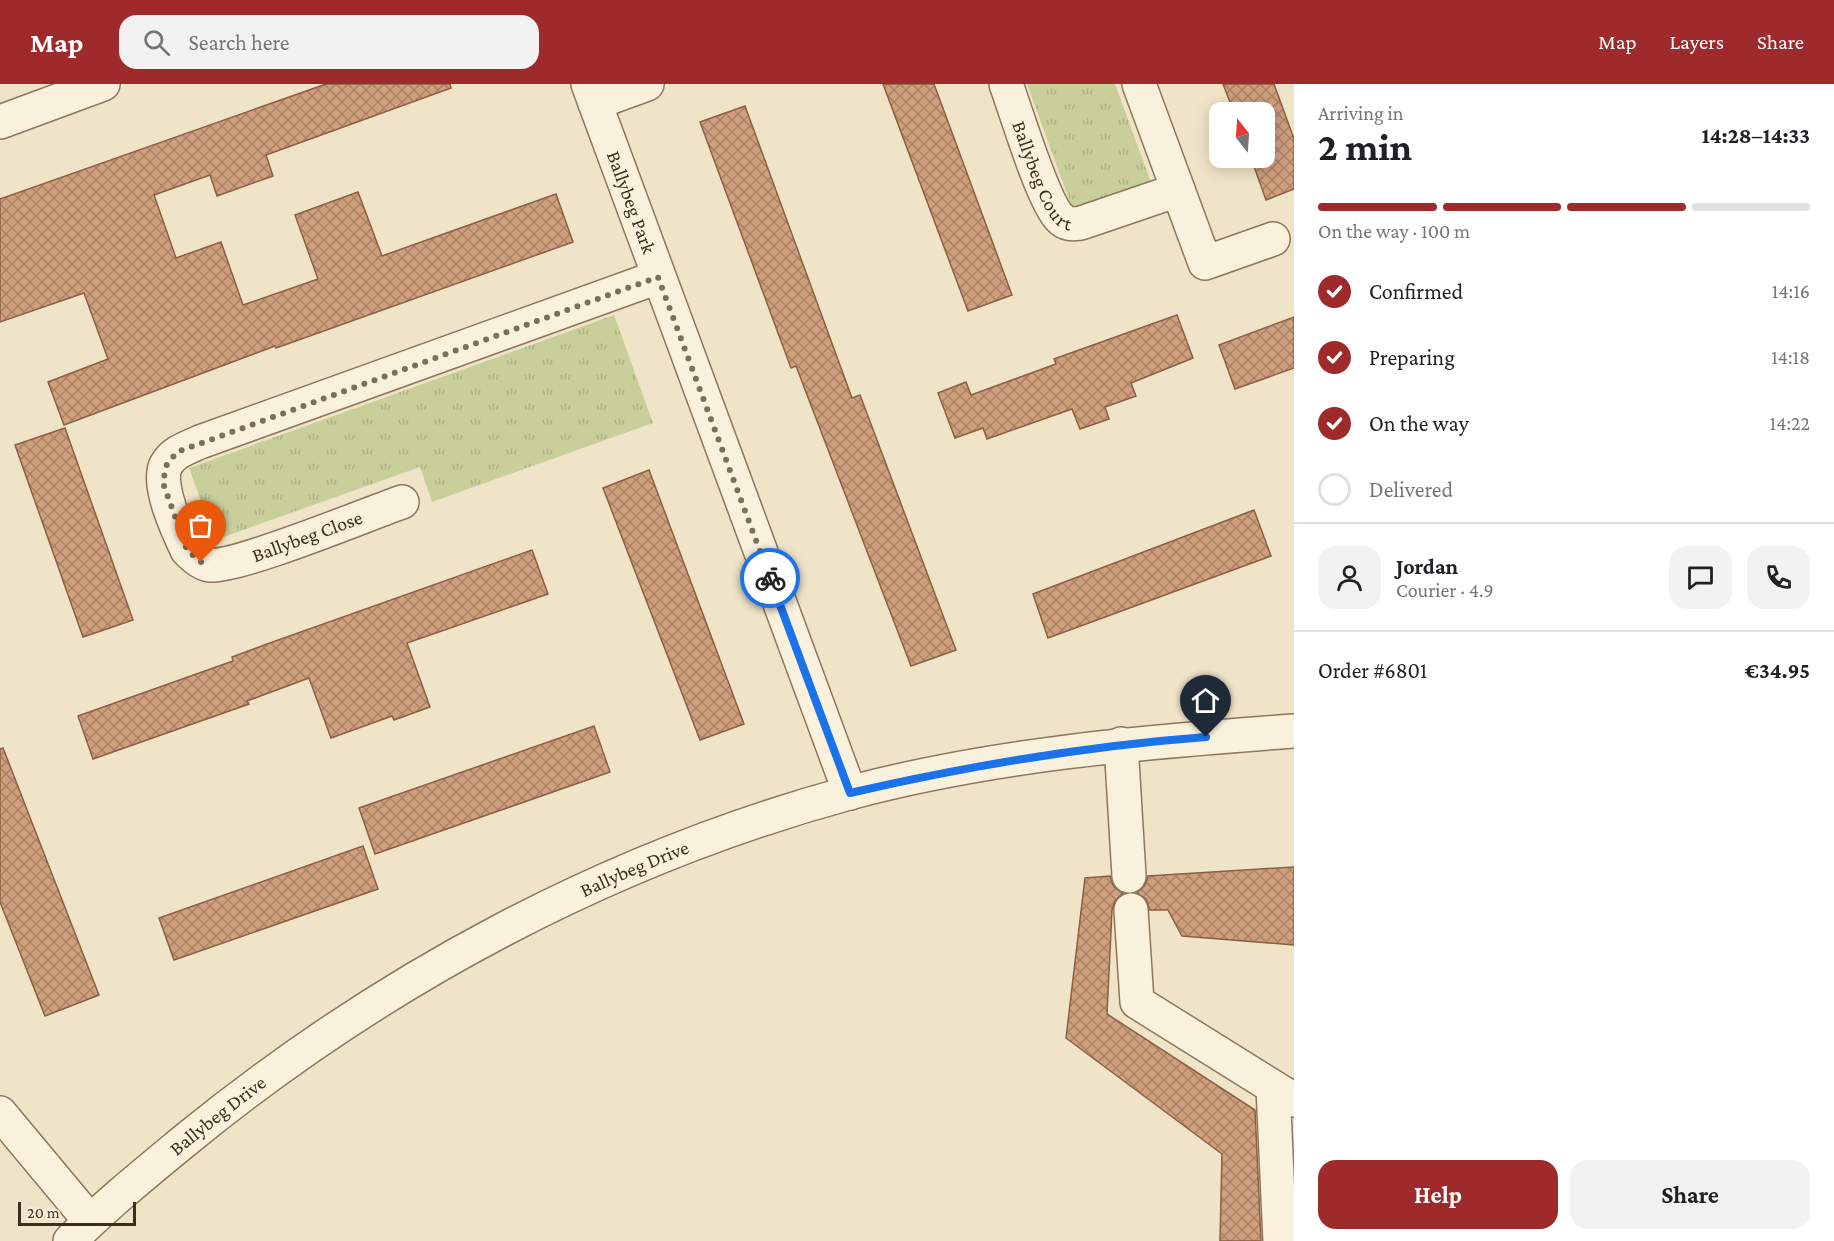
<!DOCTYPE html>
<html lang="en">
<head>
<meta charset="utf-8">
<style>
  body { margin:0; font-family:"Crimson Pro",serif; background:#f2f2f2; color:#202124; height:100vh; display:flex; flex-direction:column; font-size:22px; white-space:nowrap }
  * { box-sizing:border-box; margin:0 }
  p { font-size:20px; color:#757577 }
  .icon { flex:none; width:33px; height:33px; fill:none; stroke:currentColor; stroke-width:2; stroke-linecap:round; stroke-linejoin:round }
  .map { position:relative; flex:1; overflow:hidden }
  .side { display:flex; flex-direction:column; background:#fff; width:540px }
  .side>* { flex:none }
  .needle { width:39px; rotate:343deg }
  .fabs { position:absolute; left:1209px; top:18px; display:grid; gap:12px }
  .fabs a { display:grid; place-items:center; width:66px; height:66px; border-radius:12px; background:#fff; box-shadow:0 3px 15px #0003; font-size:30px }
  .scale { position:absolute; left:18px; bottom:15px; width:118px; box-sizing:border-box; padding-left:6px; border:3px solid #3d2e20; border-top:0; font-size:16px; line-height:21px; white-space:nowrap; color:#3d2e20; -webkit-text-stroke:4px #f7eed8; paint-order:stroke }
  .pin { position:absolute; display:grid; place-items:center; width:51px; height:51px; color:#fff; margin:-62px -26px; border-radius:50% 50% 50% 0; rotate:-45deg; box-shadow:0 0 6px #0007 }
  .pin .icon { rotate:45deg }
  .courier { position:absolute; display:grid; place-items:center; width:60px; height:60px; margin:-30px; border:4px solid #1a73e8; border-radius:50%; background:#fff; color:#222; box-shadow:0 2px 8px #0007 }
  .overview em { font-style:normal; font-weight:700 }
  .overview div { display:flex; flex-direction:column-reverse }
  .overview { display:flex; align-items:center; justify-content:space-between; height:102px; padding:0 24px }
  h1 { font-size:39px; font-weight:700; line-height:45px }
  .bar { display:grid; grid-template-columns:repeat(4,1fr); gap:9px 6px; align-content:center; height:72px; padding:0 24px }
  .bar i { height:8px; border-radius:4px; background:#e0e0e0 }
  .bar .on { background:#9e2a2b }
  .bar p { grid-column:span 4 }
  .line { display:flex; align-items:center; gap:15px; padding:0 24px; border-top:2px solid #e0e0e0 }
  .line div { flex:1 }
  .round { display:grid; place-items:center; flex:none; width:63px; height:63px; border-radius:18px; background:#f2f2f2 }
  ol { padding:0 24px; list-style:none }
  li { display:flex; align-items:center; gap:18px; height:66px }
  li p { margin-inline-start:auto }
  li .icon { padding:6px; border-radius:50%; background:#9e2a2b; color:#fff; stroke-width:4 }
  li:last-child { color:#757577 }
  li i { width:33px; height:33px; border:3px solid #e0e0e0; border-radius:50% }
  .action { display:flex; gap:12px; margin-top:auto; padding:12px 24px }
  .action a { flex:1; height:69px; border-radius:18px; background:#9e2a2b; color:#fff; font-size:24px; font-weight:700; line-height:69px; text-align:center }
  .action a+a { background:#f2f2f2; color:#202124 }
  header { display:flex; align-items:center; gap:36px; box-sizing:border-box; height:84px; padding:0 30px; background:#9e2a2b; color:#fff }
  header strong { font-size:28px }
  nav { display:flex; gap:33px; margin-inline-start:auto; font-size:21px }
  .search { width:420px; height:54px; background:#f2f2f2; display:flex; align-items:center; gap:15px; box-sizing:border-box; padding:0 21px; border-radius:18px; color:#757577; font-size:22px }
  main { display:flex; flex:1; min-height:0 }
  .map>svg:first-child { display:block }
  .grass { fill:url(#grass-tufts) }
  .building { fill:url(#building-cross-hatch); stroke:#8d5f41; stroke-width:1.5 }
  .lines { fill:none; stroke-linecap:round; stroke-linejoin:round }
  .minor-casing { stroke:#8d765c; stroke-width:36 }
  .minor { stroke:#faf1dc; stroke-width:33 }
  .done { stroke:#7c6e5b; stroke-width:6; stroke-dasharray:0 10.8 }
  .route { stroke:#1a73e8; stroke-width:8 }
  .labels { text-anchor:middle; stroke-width:6; stroke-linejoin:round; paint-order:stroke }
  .street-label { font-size:20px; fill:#3d2e20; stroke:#f7eed8 }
</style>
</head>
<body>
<header>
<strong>Map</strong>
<div class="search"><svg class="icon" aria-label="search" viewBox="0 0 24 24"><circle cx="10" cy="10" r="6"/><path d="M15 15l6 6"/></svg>Search here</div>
<nav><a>Map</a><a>Layers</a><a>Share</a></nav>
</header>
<main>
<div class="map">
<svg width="1294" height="1157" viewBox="0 0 1294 1157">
  <defs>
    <pattern id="grass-tufts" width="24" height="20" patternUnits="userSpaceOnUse" patternTransform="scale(1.5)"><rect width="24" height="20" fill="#c9cf9b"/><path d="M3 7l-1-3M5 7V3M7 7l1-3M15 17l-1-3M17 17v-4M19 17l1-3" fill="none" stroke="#aeb285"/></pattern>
    <pattern id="building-cross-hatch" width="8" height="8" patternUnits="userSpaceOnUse" patternTransform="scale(1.5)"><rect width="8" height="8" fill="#cf9f7d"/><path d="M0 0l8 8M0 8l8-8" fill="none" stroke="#a98266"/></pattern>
  </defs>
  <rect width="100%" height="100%" fill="#f0e4c8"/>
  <!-- grass -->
  <g class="grass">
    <path d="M1027,0H1115L1151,98L1073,126Z"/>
    <path d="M614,231L653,339L432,418L420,383L215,456L189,384Z"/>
  </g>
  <!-- building -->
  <g class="building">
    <path d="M326,0H450L451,4L266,71L273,92L217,112L210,91L154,111L176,174L221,158L243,221L318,195L295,131L358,108L382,172L556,110L573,158L276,264L275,262L64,341L48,298L108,275L84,209L0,238V115Z"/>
    <path d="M883,0H934L1012,211L968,227Z"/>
    <path d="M1223,0H1274L1294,55V105L1266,116L1251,74H1264V28H1234Z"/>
    <path d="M745,22L852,314L860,311L956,566L911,582L796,282L791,284L700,38Z"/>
    <path d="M1177,231L1193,274L1131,299L1136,312L1105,323L1109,335L1080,345L1072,325L987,355L983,344L955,354L938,309L966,298L971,311L1056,280L1054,275Z"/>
    <path d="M1294,233V284L1235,305L1219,261Z"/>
    <path d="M65,344L133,536L83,553L15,361Z"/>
    <path d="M649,386L744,640L700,656L603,404Z"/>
    <path d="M1254,426L1271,472L1048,554L1033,510Z"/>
    <path d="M532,466L548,510L407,559L430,623L394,636L392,632L331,654L309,594L247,617L249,620L93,675L78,632L233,577L232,573L267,560Z"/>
    <path d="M594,642L610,688L375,770L359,724Z"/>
    <path d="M3,664L99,911L45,932L0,818V665Z"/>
    <path d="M363,762L378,805L174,876L159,834Z"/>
    <path d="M1294,783V861L1182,852L1168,826H1150L1146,815L1137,809L1145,801L1148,792Z"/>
    <path d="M1110,792L1114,803L1123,809L1115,817L1112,826L1107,930L1255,1026L1261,1157H1220L1222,1070L1066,954L1085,794Z"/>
  </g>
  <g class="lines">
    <defs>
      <g id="minor">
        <path id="s1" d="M588,0L850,709"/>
        <path id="s2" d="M1006,0C1016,27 1043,118 1060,134C1066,141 1073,140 1081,139L1178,106"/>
        <path d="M1139,0L1205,179L1273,155"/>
        <path d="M595,19L647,0"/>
        <path d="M0,38L103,0"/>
        <path d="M402,418C370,429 235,485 209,481C200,479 193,472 187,466C178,447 156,400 166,381C173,368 187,364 200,358L658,193"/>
        <path d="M1121,660L1129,792"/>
        <path d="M1131,826L1137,918L1294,1016"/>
        <path d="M1273,1004L1280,1157"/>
        <path d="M0,1029L90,1137"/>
        <path id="s3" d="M70,1157C107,1120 148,1087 188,1054C382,896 607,775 849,709C994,670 1145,658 1294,647"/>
      </g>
    </defs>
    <!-- minor casing -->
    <use href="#minor" class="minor-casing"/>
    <!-- minor -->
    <use href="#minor" class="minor"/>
  </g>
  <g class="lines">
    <!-- done -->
    <path class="done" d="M201,478L187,466L163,399L166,382L177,368L658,193L770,494"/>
    <!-- route -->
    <path class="route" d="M770,494L850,709C968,682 1085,662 1206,653"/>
  </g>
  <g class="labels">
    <!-- street labels -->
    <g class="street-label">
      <text dy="7" stroke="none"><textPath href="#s2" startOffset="99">Ballybeg Court</textPath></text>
      <text dy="7" stroke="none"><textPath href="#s1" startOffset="126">Ballybeg Park</textPath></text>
      <text transform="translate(307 452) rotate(-20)" y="7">Ballybeg Close</text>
      <text dy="7" stroke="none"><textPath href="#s3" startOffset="680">Ballybeg Drive</textPath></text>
      <text dy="7" stroke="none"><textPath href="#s3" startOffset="194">Ballybeg Drive</textPath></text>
    </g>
  </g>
</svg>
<div class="fabs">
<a><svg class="needle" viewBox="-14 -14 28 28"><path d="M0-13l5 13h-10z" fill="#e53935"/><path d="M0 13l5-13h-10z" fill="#757577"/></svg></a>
</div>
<div class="scale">20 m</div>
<div class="pin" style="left:201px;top:478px;background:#ea580c"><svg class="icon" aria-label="bag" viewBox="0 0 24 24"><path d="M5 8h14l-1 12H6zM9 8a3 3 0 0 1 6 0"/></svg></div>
<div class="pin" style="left:1206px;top:653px;background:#1f2937"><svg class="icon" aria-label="home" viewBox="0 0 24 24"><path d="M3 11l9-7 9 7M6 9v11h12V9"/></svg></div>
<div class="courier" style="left:770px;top:494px"><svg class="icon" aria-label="bike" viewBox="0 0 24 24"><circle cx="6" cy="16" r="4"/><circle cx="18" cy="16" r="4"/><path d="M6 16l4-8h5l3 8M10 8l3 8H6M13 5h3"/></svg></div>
</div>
<section class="side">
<div class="overview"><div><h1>2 min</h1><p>Arriving in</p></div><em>14:28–14:33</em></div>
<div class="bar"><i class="on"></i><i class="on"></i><i class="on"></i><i></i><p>On the way · 100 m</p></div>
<ol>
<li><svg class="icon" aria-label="check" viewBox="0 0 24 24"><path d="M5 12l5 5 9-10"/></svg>Confirmed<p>14:16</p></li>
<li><svg class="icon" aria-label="check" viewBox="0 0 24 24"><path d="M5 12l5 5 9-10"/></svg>Preparing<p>14:18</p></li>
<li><svg class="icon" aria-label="check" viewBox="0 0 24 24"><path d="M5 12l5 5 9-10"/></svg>On the way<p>14:22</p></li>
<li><i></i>Delivered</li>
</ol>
<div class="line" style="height:108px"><a class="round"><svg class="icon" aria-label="person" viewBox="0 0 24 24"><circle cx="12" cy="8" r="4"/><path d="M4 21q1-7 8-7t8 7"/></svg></a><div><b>Jordan</b><p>Courier · 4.9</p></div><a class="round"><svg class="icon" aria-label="chat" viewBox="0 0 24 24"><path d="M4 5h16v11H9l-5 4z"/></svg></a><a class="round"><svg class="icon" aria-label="phone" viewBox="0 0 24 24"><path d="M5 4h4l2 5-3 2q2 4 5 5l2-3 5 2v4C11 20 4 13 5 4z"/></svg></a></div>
<div class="line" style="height:78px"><div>Order #6801</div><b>€34.95</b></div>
<div class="action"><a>Help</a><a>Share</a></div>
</section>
</main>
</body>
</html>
